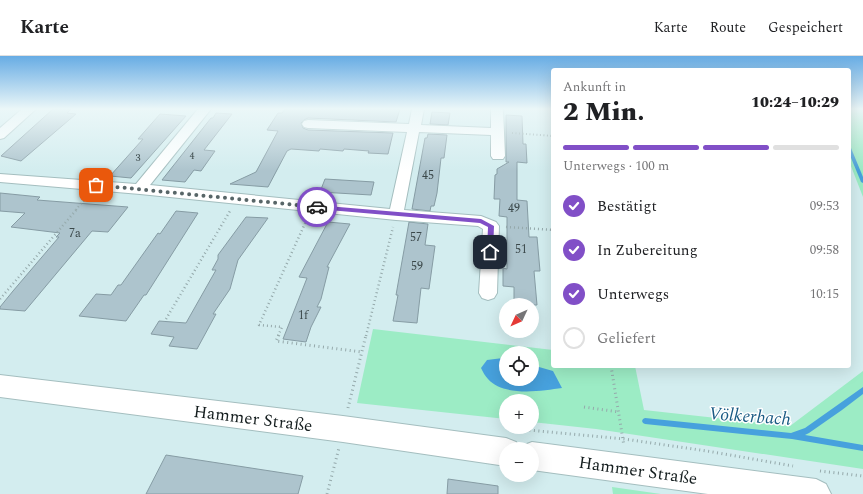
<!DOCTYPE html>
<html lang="de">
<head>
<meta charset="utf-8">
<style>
  body { margin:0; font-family:Spectral,serif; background:#f6f6f6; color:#202124; height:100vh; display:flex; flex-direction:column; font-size:15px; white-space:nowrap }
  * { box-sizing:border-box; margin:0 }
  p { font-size:13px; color:#757577 }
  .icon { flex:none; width:22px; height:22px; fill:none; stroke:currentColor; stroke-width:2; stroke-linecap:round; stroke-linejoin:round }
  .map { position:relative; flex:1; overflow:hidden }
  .panel { position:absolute; left:551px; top:12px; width:300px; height:300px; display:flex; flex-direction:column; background:#fff; border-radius:4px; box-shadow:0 4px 16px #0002 }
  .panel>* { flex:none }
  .needle { width:26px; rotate:226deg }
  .controls { position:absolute; left:499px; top:242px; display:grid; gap:8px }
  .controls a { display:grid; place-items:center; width:40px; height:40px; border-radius:50%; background:#fff; box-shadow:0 4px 16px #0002; font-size:20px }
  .pin { position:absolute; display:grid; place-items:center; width:34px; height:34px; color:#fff; margin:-17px; border-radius:8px; box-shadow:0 2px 6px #0006 }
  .courier { position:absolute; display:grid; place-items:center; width:40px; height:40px; margin:-20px; border:3px solid #814fc7; border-radius:50%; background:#fff; color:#222; box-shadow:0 1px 5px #0007 }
  .head em { font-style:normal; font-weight:800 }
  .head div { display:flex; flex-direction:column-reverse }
  .head { display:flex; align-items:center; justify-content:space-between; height:68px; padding:0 12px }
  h1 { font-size:26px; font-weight:800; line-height:30px }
  .bar { display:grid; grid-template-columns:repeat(4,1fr); gap:6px 4px; align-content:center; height:48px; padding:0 12px }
  .bar i { height:5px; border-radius:3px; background:#e0e0e0 }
  .bar .selected { background:#814fc7 }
  .bar p { grid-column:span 4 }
  ol { padding:0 12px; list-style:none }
  li { display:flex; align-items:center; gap:12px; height:44px }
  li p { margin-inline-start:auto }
  li .icon { padding:4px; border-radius:50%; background:#814fc7; color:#fff; stroke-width:4 }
  li:last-child { color:#757577 }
  li i { width:22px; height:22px; border:2px solid #e0e0e0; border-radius:50% }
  header { display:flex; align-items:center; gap:24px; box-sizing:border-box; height:56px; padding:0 20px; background:#fff; border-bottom:1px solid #e0e0e0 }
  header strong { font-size:19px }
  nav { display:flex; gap:22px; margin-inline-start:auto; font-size:14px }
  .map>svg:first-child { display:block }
  .green { fill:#9cecc5; fill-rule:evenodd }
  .water { fill:#47a1dd }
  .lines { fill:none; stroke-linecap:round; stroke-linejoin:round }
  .stream { fill:#47a1dd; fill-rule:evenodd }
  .building { fill:#adc4cd; stroke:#869ca4 }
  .minor-casing { stroke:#a4bebf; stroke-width:2 }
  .major-casing { stroke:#a4bebf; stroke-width:2 }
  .path-far2 { stroke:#95a9ab; stroke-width:2; stroke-dasharray:1 2.5; stroke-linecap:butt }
  .path-far1 { stroke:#95a9ab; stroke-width:2.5; stroke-dasharray:1 3; stroke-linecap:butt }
  .path { stroke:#95a9ab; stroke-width:3; stroke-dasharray:1 3.5; stroke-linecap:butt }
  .minor { fill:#fff; fill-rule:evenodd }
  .major { fill:#fff; fill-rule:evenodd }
  .route { fill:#814fc7 }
  .done { stroke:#586668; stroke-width:4; stroke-dasharray:0 7.2 }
  .labels { text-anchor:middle; stroke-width:3; stroke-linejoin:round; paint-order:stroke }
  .far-number-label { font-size:10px; fill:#3b484a }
  .number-label { font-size:12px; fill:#3b484a }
  .near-street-label { font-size:17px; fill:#151e1f; stroke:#fff }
  .near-water-label { font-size:18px; font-style:italic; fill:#1a5b84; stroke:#fff }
</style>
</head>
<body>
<header>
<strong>Karte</strong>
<nav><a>Karte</a><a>Route</a><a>Gespeichert</a></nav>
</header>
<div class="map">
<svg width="863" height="438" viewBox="0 0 863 438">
  <rect width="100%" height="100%" fill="#d3edef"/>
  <!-- green -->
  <g class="green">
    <path d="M849,53H863V141L849,105Z"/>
    <path d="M373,273L553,294V310H635L644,354L790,370L863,315V413L596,373L532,366V345H506V363L357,347ZM506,297H532V323H506Z"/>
    <path d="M612,431L661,438H613Z"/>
  </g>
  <!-- water -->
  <path class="water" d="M503,302L506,303V323H532V309L553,315L562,332C541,335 504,341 488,323C485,320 483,316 481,312L487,304Z"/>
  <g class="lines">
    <!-- stream -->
    <g class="stream">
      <path d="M849,91L851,92L863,121V127L861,126L849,97Z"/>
      <path d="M863,331V338L842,354L809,377L805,379L863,389V395L792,383L645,368L643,367L642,365L643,363L645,362L791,377L805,372Z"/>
    </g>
  </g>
  <!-- building -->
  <g class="building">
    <path d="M53,53H71L67,57L76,58L21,105L1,100Z"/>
    <path d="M285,53H400L396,66L308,62L304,64L301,67L303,72L308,74L393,77L388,98L368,97L369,95L344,93L343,95L320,93L319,95L291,93L287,95L268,131L230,128L256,116L278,75L267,74L278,57H282Z"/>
    <path d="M432,56L450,57L448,69L430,68Z"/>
    <path d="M216,57L232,58L204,94L215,95L201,115L194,114L185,126L162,124L211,62H213Z"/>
    <path d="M160,58L186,60L131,122L110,120L143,83H138Z"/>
    <path d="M506,59L522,60L523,88H526L527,107L517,106V144L527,145L529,181H537L540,215H534L537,249H514V231L503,230V212L507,213V161L499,160L500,143H494L495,119L497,118V113L509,106H506Z"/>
    <path d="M428,78L447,79L444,102H441L437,137L434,150H431L430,155L412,153L425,82H427Z"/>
    <path d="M325,123L374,126L371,139L320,136Z"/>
    <path d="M0,137L40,141L37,144L128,151L108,176L92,175L25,255L0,253V251L13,235L59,181H56L60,177L11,171L25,157L0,155Z"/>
    <path d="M176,155L198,157L146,239H144L126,265L79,260L96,238L111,239L118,229H121L158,177L160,178Z"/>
    <path d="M246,161L268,162L238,204L230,233L213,258H216L197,293L169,290L174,281L151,278L159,265L186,267L216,214H212L218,203V199Z"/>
    <path d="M328,166L350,168L327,211H329L321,243L317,251H321L311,271L306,286L283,283L307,222L299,221Z"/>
    <path d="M409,166L428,168L425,189L435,190L429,233L421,232L417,267L393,265L398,239H396Z"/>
    <path d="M166,399L303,420L298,438H146Z"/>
    <path d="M448,423L498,430V438H447Z"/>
  </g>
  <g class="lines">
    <defs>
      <g id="minor">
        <path d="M22,53H36L4,82L0,83V72Z"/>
        <path d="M198,53H211L150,129L390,153L407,76L308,72L304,71L302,68L304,65L308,64L409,68L412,53H424L421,69L491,72V53H503L505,100L503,103H493L491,100V79L419,76L404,154L481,160L496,166L499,170L497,237L494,242L488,244L482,242L479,237L483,173L478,170L396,164L140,138L0,126V118L136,128Z"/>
      </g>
      <g id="major">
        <path d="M0,319L343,360L506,382L516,386L519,393H506V410L343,386L0,341Z"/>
        <path d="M532,386L816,423L826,428L831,438H708L532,414V393H521L522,390Z"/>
      </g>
    </defs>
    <!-- minor casing -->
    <use href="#minor" class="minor-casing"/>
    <!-- major casing -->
    <use href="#major" class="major-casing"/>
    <!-- path-far2 -->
    <g class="path-far2">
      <path d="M512,77L553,80"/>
      <path d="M81,148L86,142"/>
      <path d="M76,154L79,150"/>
    </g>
    <!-- path-far1 -->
    <g class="path-far1">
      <path d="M506,171L553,174"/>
      <path d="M0,243L77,153"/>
      <path d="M166,263L230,155"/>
      <path d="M278,280L282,271L259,269L307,163"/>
      <path d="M366,280L393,171"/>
    </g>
    <!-- path -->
    <g class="path">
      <path d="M279,279L276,285L362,296"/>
      <path d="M611,310L624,390"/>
      <path d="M584,351L619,356"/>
      <path d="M348,352L366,279"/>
      <path d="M507,372L624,383L707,395L793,410"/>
      <path d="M820,415L863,420"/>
      <path d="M327,438L339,392"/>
    </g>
    <!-- minor -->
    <use href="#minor" class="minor"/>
    <!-- major -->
    <use href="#major" class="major"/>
  </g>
  <!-- sky -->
  <linearGradient id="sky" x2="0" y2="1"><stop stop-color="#67ace4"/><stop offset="0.46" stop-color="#ebf7f8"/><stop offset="1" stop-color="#ebf7f8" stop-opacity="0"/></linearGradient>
  <rect width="863" height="115" fill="url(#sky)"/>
  <!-- route -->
  <path class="route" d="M315,149L481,163L494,170L493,196L490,199L487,196L488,171L480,167L317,153L315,152Z"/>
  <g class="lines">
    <!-- done -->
    <path class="done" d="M96,129L317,151"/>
  </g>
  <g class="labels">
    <!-- far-number labels -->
    <g class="far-number-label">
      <text x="192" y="103">4</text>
      <text x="138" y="105">3</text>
    </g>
    <!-- number labels -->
    <g class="number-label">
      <text x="428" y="123">45</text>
      <text x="514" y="156">49</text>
      <text x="75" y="181">7a</text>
      <text x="416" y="185">57</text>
      <text x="521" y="197">51</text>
      <text x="417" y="214">59</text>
      <text x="303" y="263">1f</text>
    </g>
    <!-- near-street labels -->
    <g class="near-street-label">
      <text transform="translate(253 362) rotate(7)" y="6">Hammer Straße</text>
      <text transform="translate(638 414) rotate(8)" y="6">Hammer Straße</text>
    </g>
    <!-- near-water labels -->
    <g class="near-water-label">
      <text transform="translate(750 360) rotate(4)" y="6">Völkerbach</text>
    </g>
  </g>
</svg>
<div class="controls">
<a><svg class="needle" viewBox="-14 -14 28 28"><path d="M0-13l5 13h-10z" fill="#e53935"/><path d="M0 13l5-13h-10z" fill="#757577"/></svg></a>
<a><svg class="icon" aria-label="locate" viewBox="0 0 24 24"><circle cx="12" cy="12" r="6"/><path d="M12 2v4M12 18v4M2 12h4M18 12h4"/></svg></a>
<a>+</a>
<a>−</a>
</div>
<div class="pin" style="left:96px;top:129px;background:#ea580c"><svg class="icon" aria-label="bag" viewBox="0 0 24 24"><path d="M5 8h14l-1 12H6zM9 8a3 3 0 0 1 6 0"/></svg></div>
<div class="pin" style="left:490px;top:196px;background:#1f2937"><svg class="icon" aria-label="home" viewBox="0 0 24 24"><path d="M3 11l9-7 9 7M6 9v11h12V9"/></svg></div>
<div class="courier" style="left:317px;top:151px"><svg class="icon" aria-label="car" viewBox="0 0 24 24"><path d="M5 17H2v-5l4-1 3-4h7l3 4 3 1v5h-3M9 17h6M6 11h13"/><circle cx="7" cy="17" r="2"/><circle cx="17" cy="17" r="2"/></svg></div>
<section class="panel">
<div class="head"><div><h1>2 Min.</h1><p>Ankunft in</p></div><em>10:24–10:29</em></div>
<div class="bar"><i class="selected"></i><i class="selected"></i><i class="selected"></i><i></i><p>Unterwegs · 100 m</p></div>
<ol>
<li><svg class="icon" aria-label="check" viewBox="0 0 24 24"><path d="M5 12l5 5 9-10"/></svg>Bestätigt<p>09:53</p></li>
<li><svg class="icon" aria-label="check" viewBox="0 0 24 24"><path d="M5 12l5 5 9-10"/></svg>In Zubereitung<p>09:58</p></li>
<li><svg class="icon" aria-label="check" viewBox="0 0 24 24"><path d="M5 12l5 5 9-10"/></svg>Unterwegs<p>10:15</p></li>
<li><i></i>Geliefert</li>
</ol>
</section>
</div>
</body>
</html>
